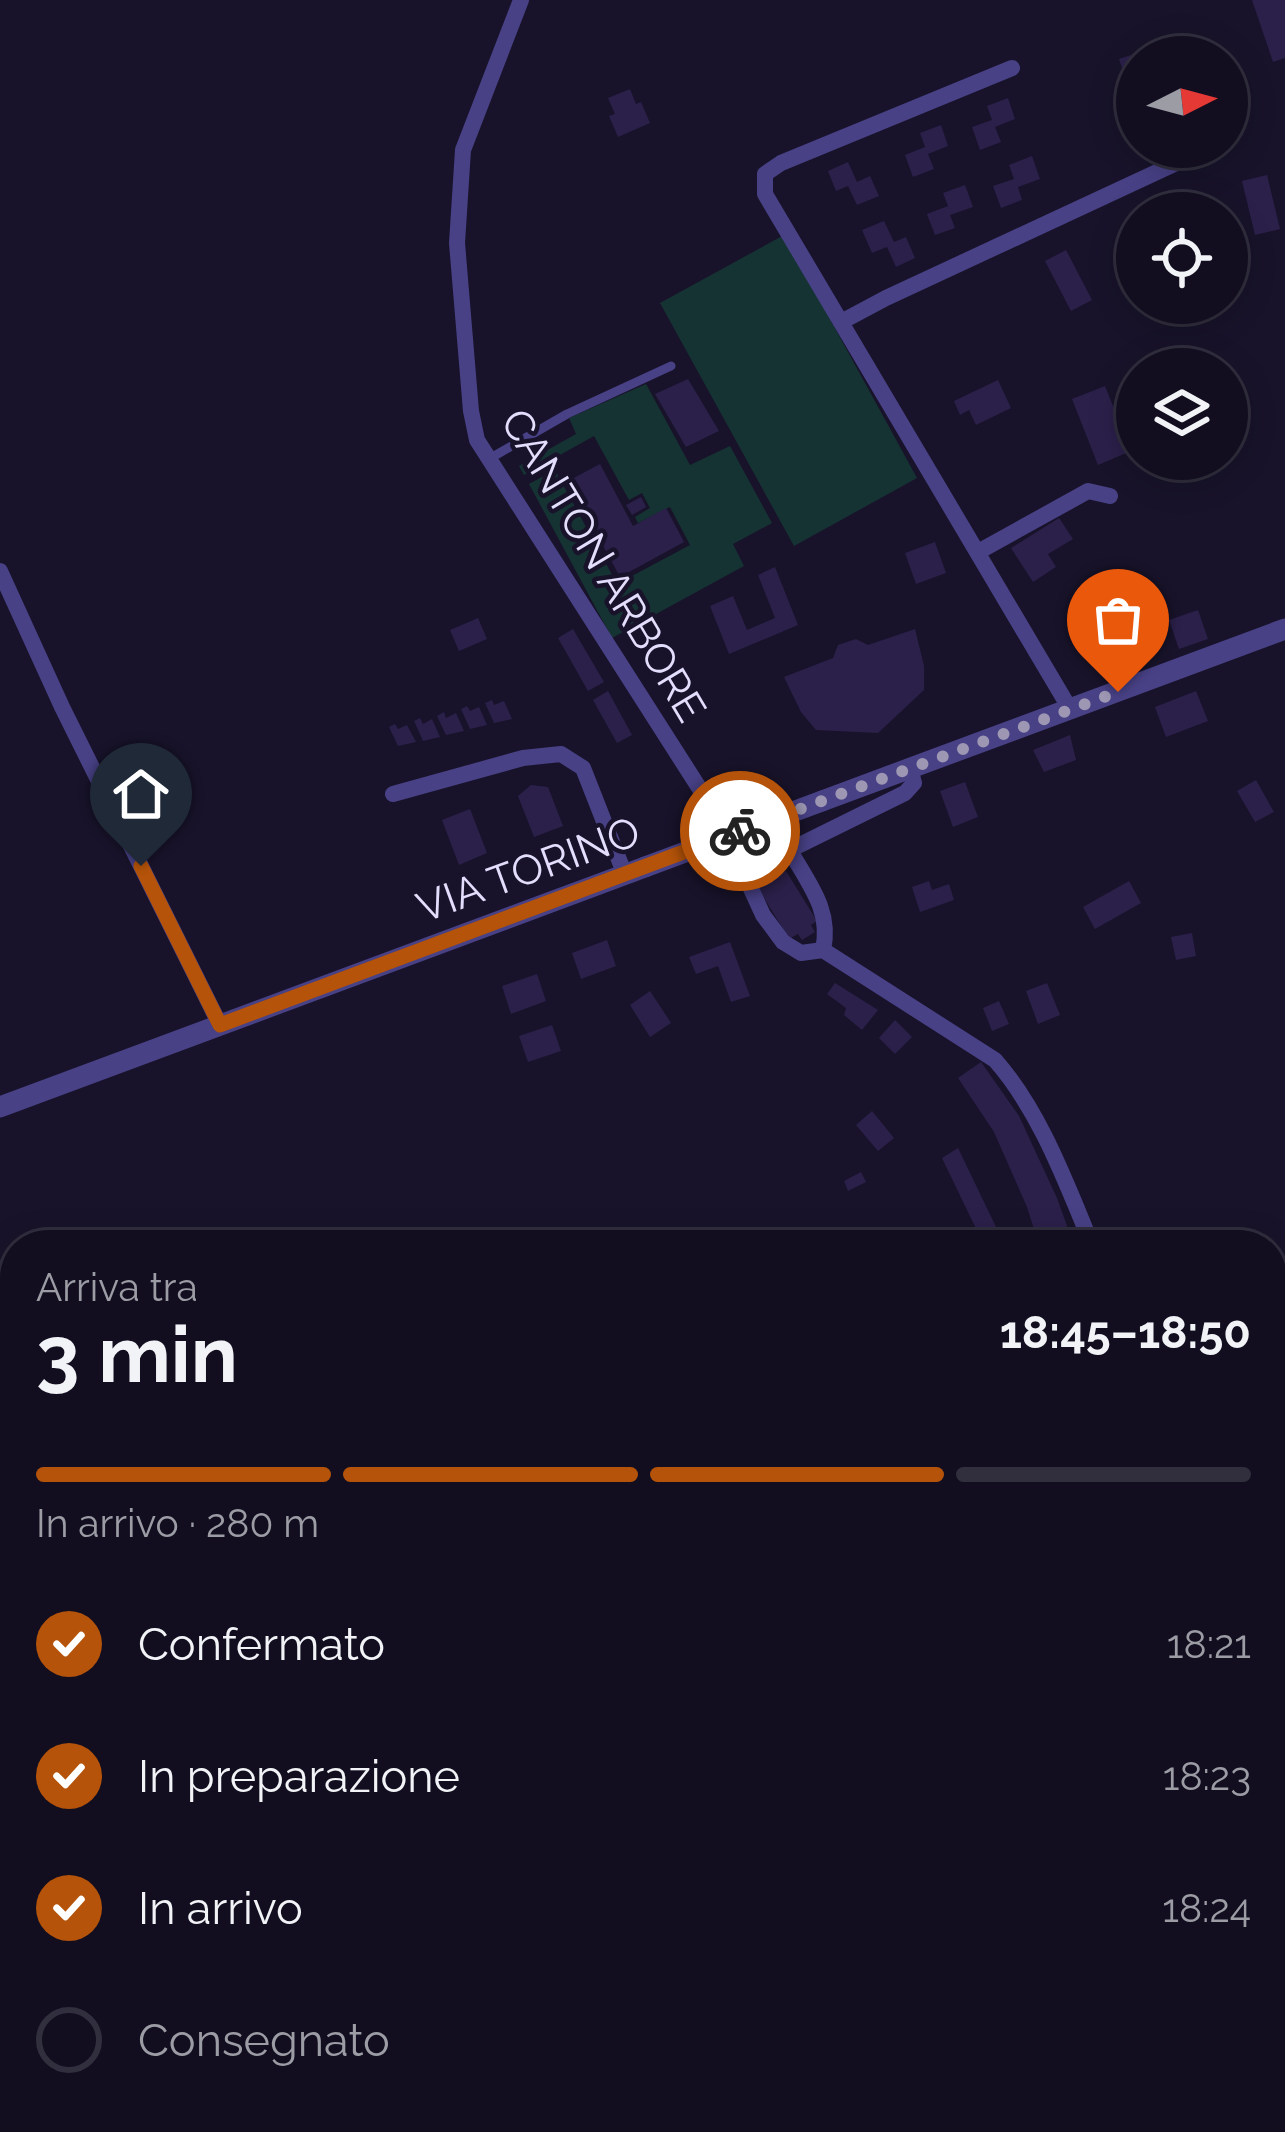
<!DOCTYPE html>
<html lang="it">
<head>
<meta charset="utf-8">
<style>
  body { margin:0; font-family:Raleway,sans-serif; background:#1b1729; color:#f1f3f6; height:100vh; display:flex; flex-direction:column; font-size:45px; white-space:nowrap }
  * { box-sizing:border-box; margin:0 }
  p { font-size:39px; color:#9c9ca5 }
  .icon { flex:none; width:66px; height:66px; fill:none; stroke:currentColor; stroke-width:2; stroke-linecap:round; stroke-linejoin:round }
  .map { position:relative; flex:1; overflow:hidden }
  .drawer { position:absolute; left:0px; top:1230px; width:1287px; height:903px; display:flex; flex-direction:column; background:#120e20; border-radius:48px 48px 0 0; box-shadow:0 6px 30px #0003,0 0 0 3px #312e3e }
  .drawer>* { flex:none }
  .needle { width:78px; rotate:84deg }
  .fabs { position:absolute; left:1116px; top:36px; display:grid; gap:24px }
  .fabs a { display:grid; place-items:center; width:132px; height:132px; border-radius:50%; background:#120e20; box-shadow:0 6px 30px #0003,0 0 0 3px #312e3e; font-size:60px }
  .pin { position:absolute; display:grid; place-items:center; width:102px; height:102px; color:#fff; margin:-123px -51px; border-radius:50% 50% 50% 0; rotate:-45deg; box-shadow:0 0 12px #0007 }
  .pin .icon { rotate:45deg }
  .courier { position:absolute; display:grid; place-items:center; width:120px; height:120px; margin:-60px; border:9px solid #b45309; border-radius:50%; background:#fff; color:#222; box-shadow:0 3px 15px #0007 }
  .head em { font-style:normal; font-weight:700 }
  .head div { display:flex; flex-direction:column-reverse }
  .head { display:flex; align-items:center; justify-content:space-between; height:204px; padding:0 36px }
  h1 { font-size:78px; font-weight:700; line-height:90px }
  .bar { display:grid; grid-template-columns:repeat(4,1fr); gap:18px 12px; align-content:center; height:144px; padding:0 36px }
  .bar i { height:15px; border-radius:9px; background:#312e3e }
  .bar .current { background:#b45309 }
  .bar p { grid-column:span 4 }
  ol { padding:0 36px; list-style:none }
  li { display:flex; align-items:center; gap:36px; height:132px }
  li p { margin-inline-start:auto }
  li .icon { padding:12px; border-radius:50%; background:#b45309; color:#fff; stroke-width:4 }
  li:last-child { color:#9c9ca5 }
  li i { width:66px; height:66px; border:6px solid #312e3e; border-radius:50% }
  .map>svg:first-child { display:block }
  .green { fill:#163334 }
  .building { fill:#2b204a }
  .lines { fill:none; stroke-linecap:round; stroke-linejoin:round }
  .service { stroke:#484186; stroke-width:9 }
  .minor { stroke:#484186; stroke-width:16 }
  .tertiary { stroke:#484186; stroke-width:21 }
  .primary { stroke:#cc6cf6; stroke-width:27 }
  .tertiary-bridge { stroke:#484186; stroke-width:21 }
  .done { stroke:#9d97b3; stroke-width:12; stroke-dasharray:0 21.6 }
  .route { stroke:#b45309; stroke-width:15 }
  .labels { text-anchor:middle; stroke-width:9; stroke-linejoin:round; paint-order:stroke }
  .street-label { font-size:42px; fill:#e4defd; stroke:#18132a }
</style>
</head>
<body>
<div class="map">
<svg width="1285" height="2132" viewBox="0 0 1285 2132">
  <rect width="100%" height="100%" fill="#18132a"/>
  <!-- green -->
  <g class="green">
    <path d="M784,235L917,478L794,546L660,303Z"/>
    <path d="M646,384L690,465L730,446L772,523L733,544L744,566L612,638L529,484L555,470L617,584L690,545L670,507L638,523L635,517L650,508L642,493L629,500L594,436L524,475L519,466L576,434L569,418Z"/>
  </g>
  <!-- building -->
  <g class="building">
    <path d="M1252,0H1285V58L1273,62Z"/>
    <path d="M1146,50L1148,57H1137L1136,111L1119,59Z"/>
    <path d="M630,89L636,104L641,102L650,123L618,137L609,116L615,114L608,98Z"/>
    <path d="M1008,98L1015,119L995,127L1001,142L980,150L972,127L992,120L987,106Z"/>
    <path d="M941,125L948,146L928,154L934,169L913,177L905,155L925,147L920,133Z"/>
    <path d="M1032,156L1040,179L1018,187L1022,200L1001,208L993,186L1014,179L1009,165Z"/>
    <path d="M848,162L857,182L870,176L879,196L857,205L848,186L836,191L828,171Z"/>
    <path d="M1267,175L1280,229L1255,235L1242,181Z"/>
    <path d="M965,185L973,207L950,215L955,228L935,235L927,214L948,206L943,193Z"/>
    <path d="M884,221L894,242L906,237L915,258L896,267L887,247L872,253L862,230Z"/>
    <path d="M1066,250L1092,300L1071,311L1045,261Z"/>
    <path d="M688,379L719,431L686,447L655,394Z"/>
    <path d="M998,380L1011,408L976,425L969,410L960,415L954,401Z"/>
    <path d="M1105,386L1131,451L1098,465L1072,399Z"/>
    <path d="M600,464L633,526L666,508L684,542L620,577L568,481Z"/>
    <path d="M641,497L646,507L632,515L626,505Z"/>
    <path d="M1059,518L1073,539L1048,554L1056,567L1033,582L1011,548Z"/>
    <path d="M935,542L946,573L916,584L905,553Z"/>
    <path d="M775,567L798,625L729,654L710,606L733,596L747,630L775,618L758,575Z"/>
    <path d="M1198,610L1208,639L1179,649L1169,620Z"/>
    <path d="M478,618L487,639L459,651L450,630Z"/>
    <path d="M1151,622L1159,647L1136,654L1128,630Z"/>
    <path d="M573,629L604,682L588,691L558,638Z"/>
    <path d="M915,629L924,666V690L878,733L816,730L801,712L784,677L833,658L838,645L856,639L868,645Z"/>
    <path d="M608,691L632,735L617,743L593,700Z"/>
    <path d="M1196,691L1208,721L1166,737L1155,707Z"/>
    <path d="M492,700L494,705L504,701L512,719L494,723L485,703Z"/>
    <path d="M467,706L470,711L479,707L487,725L470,729L461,709Z"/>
    <path d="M444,712L446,718L456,713L464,731L446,735L437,716Z"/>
    <path d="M420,718L423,724L432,719L440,737L423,741L414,721Z"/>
    <path d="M395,724L398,729L407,725L416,742L398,746L389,727Z"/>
    <path d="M1070,735L1076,760L1044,772L1033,750Z"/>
    <path d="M1256,780L1274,812L1255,822L1237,791Z"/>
    <path d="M965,782L978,817L953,827L940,791Z"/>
    <path d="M531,785L548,787L563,826L534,837L518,796Z"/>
    <path d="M470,809L487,853L459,865L442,820Z"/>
    <path d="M786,871L817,921L811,925L815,932L802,940L798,934L789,939L758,888Z"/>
    <path d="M929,881L932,890L949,884L954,900L920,912L912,887Z"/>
    <path d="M1129,881L1141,903L1095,929L1083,907Z"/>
    <path d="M1192,933L1196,956L1176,960L1171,937Z"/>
    <path d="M607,940L616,966L581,979L572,953Z"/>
    <path d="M730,942L750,996L731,1002L718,966L696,974L689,957Z"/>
    <path d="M537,974L546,1001L511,1014L502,986Z"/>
    <path d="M835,983L878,1010L862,1030L844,1015L846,1008L827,994Z"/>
    <path d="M1047,983L1060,1015L1038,1024L1026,991Z"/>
    <path d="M650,991L671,1023L650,1037L630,1005Z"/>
    <path d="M999,1001L1009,1024L992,1031L983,1008Z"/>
    <path d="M895,1020L912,1037L895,1054L879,1038Z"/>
    <path d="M552,1025L561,1051L528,1062L519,1036Z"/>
    <path d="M981,1062L1019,1116L1057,1198L1074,1245H1039L1027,1207L994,1132L958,1078Z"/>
    <path d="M872,1111L894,1138L878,1151L856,1125Z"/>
    <path d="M958,1148L997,1229L980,1237L942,1158Z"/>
    <path d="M861,1172L866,1182L848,1191L844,1181Z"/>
    <path d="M815,2118H835L841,2132H782Z"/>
    <path d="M989,2118H1049L1055,2132H957Z"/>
  </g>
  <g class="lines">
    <!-- service -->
    <path class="service" d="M489,459L567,414L671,366"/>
    <!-- minor -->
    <g class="minor">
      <path d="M521,0L463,150L457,243L471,411L477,440L719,819L763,915L783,942L801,953L823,950"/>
      <path d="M1012,68L781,163L765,174V194L1070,709"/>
      <path d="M841,322L886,298L1200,152"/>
      <path d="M978,552L1088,491L1110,496"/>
      <path d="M0,571L62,707L220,1025"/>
      <path d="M393,794L523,758L561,754L583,768L625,875"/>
      <path d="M789,849C808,883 832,910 823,950"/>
      <path d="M745,872L905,793L914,783L910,768"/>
      <path d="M823,950L995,1060C1040,1111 1066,1183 1092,1245"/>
      <path d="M1272,1375L1285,1381"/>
      <path d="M1272,1968L1285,1997"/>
      <path d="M882,2118L888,2132"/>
      <path d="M635,2132L645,2118"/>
      <path d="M692,2132L724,2118"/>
    </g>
    <!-- tertiary -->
    <g class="tertiary">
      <path d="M822,801L1285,629"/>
      <path d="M0,1107L645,867"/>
      <path d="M0,2119L11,2132"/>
    </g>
    <!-- primary -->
    <g class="primary">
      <path d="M1272,1708L1285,1703"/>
      <path d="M0,2012L15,2020"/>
      <path d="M486,2132L510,2118"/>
      <path d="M609,2132L619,2118"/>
    </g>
    <!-- tertiary-bridge -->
    <path class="tertiary-bridge" d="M645,867L822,801"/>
  </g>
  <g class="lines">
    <!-- done -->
    <path class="done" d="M740,831L1118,692"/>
    <!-- route -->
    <path class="route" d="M141,866L220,1025L740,831"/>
  </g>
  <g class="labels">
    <!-- street labels -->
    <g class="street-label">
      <text transform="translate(604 565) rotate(59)" y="15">CANTON ARBORE</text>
      <text transform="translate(528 869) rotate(-20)" y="15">VIA TORINO</text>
    </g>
  </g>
</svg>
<div class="fabs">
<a><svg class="needle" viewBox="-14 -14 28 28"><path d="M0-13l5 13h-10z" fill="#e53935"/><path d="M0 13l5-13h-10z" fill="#9c9ca5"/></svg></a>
<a><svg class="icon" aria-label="locate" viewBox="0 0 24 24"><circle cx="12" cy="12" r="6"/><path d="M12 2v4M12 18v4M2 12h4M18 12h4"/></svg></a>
<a><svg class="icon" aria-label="layers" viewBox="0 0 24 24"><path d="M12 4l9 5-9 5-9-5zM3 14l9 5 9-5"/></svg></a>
</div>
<div class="pin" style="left:1118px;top:692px;background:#ea580c"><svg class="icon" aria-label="bag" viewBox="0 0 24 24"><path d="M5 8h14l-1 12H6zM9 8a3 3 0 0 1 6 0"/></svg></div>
<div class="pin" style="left:141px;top:866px;background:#1f2937"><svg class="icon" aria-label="home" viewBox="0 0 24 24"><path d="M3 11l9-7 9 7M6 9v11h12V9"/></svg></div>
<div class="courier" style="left:740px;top:831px"><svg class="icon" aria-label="bike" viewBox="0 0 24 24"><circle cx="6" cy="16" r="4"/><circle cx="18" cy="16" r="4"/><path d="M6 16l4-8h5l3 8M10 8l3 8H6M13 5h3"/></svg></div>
<section class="drawer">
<div class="head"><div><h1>3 min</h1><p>Arriva tra</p></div><em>18:45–18:50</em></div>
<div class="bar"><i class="current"></i><i class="current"></i><i class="current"></i><i></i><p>In arrivo · 280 m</p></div>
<ol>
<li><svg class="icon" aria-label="check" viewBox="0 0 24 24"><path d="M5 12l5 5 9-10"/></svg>Confermato<p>18:21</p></li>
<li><svg class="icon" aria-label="check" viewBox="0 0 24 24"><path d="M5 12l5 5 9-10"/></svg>In preparazione<p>18:23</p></li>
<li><svg class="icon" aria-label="check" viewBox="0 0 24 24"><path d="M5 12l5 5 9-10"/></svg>In arrivo<p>18:24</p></li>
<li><i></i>Consegnato</li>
</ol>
</section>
</div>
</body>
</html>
